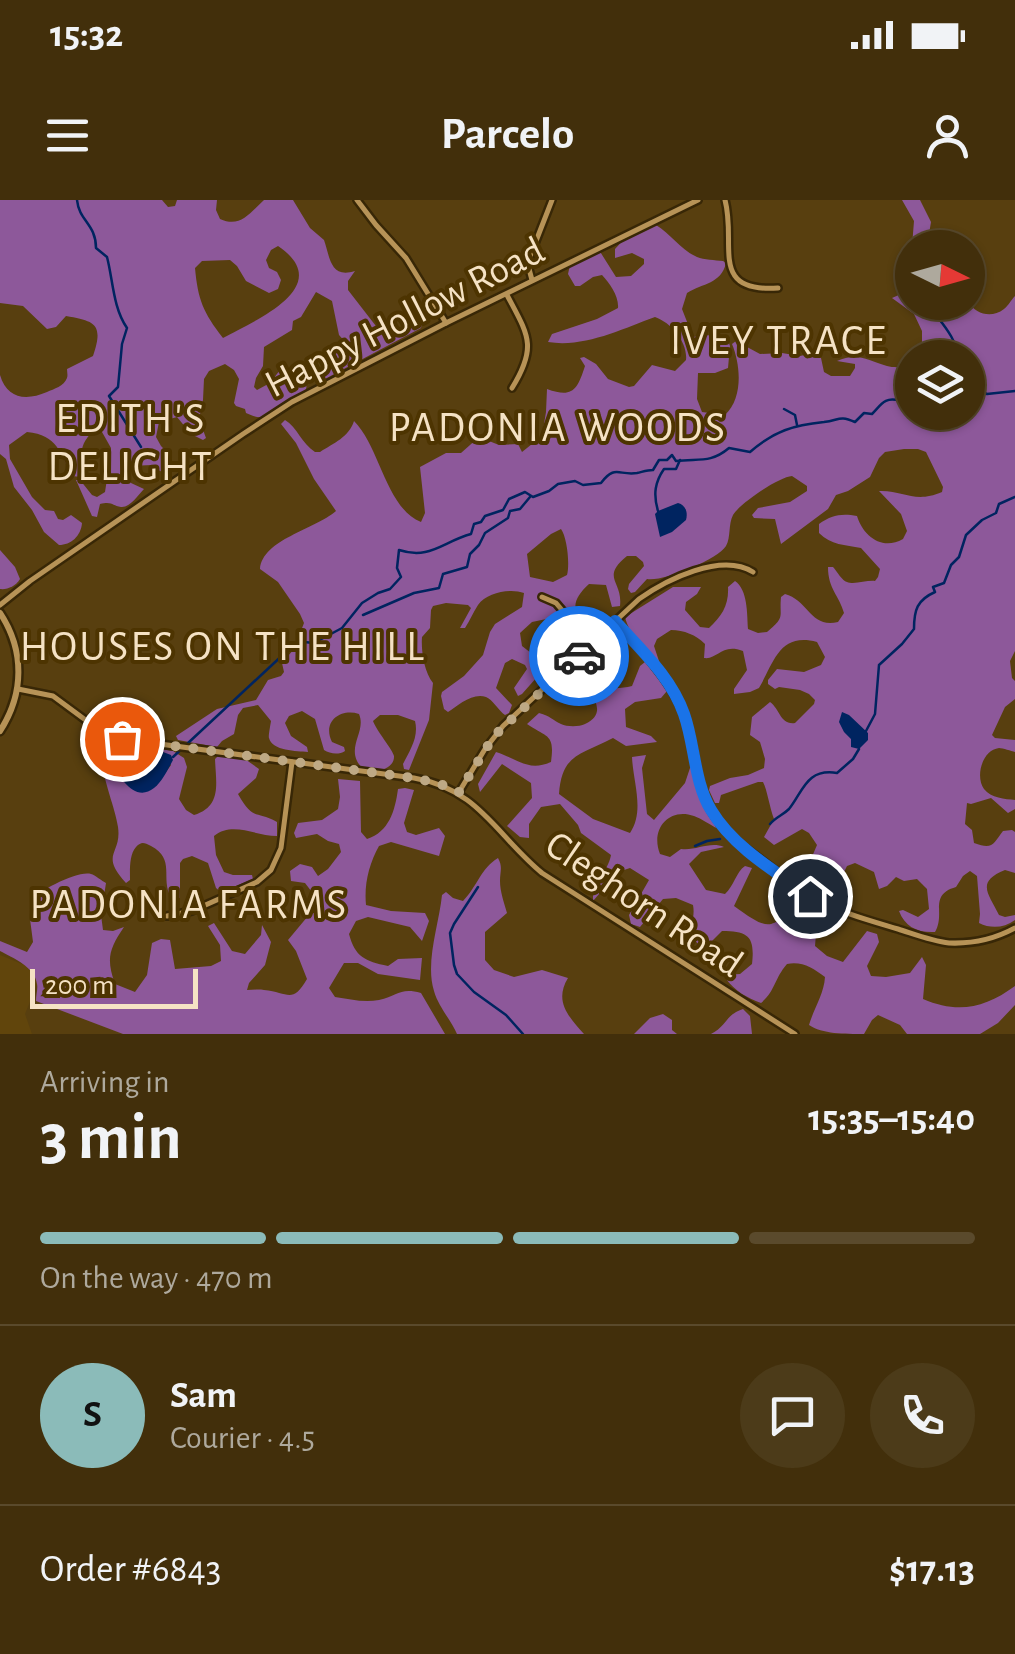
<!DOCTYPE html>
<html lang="en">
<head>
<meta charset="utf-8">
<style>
  body { margin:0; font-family:"Alegreya Sans",sans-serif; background:#4c3b19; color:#f1f3f6; height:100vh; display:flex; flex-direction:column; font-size:38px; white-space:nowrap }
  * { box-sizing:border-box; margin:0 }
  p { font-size:32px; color:#aea99d }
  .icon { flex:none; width:55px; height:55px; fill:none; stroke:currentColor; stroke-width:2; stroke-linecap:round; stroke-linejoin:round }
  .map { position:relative; height:834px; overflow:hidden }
  .sheet { display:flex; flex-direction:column; background:#422f0b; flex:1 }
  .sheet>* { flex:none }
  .needle { width:65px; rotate:95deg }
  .controls { position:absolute; left:895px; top:30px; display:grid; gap:20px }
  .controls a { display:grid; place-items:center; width:90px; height:90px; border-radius:50%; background:#422f0b; box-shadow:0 2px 8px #0004,0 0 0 2px #5a4a2c; font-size:50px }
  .scale { position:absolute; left:30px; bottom:25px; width:168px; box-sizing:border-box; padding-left:10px; border:5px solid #f5e2c4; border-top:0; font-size:28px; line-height:35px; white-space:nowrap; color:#f5e2c4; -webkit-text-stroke:8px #4d3401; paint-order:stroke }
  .pin { position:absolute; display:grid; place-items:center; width:85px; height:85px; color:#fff; margin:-42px; border:5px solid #fff; border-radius:50%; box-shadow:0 2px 10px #0007 }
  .courier { position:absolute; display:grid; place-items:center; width:100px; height:100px; margin:-50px; border:8px solid #1a73e8; border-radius:50%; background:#fff; color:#222; box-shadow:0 2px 12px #0007 }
  .overview em { font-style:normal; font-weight:700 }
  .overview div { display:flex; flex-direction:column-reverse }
  .overview { display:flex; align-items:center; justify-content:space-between; height:170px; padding:0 40px }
  h1 { font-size:65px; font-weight:700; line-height:75px }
  .bar { display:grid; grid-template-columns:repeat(4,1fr); gap:15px 10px; align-content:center; height:120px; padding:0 40px }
  .bar i { height:12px; border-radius:8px; background:#5a4a2c }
  .bar .on { background:#8bbbb9 }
  .bar p { grid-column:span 4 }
  .line { display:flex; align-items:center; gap:25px; padding:0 40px; border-top:2px solid #5a4a2c }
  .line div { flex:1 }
  .round { display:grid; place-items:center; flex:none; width:105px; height:105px; border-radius:52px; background:#4c3b19 }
  .status { display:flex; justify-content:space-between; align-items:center; height:70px; padding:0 50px; background:#422f0b; direction:ltr }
  .status svg { height:28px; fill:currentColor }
  header { display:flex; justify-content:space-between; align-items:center; height:130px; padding:0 40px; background:#422f0b; font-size:45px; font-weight:700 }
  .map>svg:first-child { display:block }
  .built { fill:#61450c }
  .green { fill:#8d589a; fill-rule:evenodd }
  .water { fill:#002460 }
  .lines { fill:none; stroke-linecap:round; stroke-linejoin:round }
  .stream { stroke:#002460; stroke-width:2.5 }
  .street-casing { stroke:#382706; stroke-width:10 }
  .secondary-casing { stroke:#382706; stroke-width:11 }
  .street { stroke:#b79357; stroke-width:5 }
  .secondary { stroke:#b79357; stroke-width:6 }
  .done { stroke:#bea985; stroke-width:10; stroke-dasharray:0 18 }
  .route { stroke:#1a73e8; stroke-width:12 }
  .labels { text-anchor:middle; stroke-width:8; stroke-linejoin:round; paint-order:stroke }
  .street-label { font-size:40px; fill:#f5e2c4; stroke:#4d3401 }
  .neighbourhood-label { font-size:42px; letter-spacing:2.5px; fill:#f5e2c4; stroke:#4d3401 }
</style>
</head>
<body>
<div class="status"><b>15:32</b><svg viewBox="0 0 49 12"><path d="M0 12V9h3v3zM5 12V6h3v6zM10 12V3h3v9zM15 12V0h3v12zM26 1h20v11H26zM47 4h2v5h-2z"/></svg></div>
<header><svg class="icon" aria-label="menu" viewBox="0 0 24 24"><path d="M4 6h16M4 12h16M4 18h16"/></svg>Parcelo<svg class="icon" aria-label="person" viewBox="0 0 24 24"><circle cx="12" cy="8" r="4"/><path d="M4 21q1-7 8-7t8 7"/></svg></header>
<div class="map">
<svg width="1015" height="834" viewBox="0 0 1015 834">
  <rect width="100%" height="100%" fill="#583f0f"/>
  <!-- built -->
  <path class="built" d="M0,755L42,772L25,814L32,834H0Z"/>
  <!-- green -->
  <g class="green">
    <path d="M0,0H162L168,7L175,6L177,0H217L216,10L220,19C240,28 249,14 264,0H293L310,28L324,40C330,57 330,79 355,71L348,81V90L379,130L388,134L422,123L421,128L323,180C317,160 336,156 348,145L339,135L332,101L316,92L301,117L293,121L292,130L264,147L263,166L256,178L254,187L257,190L270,183L280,170L299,174L306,180C306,183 307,186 306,189C303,197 272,216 263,217C256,218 251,215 246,213L245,209L236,206L234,203L239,179L234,170L225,164L209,171L204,179L203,200L199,219L206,238L203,240L191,234L177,217L159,222L156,237L161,246L171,256L168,269L164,272L160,271L152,265L130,266L127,274L131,283L144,289C138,295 130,308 121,307C112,306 113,301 100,304L97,317L92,316L76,280H80L92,295L97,297L105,292L111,253V248L102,232L94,230C78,246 81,254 83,274L81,277L72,276C60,253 58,235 27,232L9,245L10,259L32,297L45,310L54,311L58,319L63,320L71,315L82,323C81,336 71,345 59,345L44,332L32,310L14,287L6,259L0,254V175C7,199 26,201 47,192C54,189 64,186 67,178C68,175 67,172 67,169L93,156C104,124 95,121 66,116L56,127L47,129L23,106L0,103ZM278,46C337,86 256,120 223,138C203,112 198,100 195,68L202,61L230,60L237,66L246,81L269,93L278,89L281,80L277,72L269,68L266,60L271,50Z"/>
    <path d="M902,0H920L931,22L928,40L929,47L912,48V83L911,59L914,21Z"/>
    <path d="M656,25C671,34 681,50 697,57C704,60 715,60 723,61L726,63C721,84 703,83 687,93L682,109L693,137C705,134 715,135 727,138L730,146L728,168L715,173H698L697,199L702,212L725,215C743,198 741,166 732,144L736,141L760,154L782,153L800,156L814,153L821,158L824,172L831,176H850L855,168V164L837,161C856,152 868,160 887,166C894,168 904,167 912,166V212H968V158L922,157V131L914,114L892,98L910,90L912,87V102H968C976,114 991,119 1004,109C1009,105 1011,100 1015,96V451L1010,461L1012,478L1015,481V499L1005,507L992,535L995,538L1015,540V552C1011,551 1003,548 999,548C982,550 975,577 984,589C991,598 1005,599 1015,600V609L1008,613L991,598L971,604L967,603L965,624L972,630L974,643C993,650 993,644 1003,631L1012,630L1015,632V673L1005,670C975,682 989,694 999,715L1005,717L1015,715V720C1004,728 991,729 979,723L980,714L977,676L970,671L963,676L956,687C928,695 946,714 935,732C918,733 905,727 899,711L903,710L918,717L929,709L927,689L917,679L904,681L896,677L887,686L879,689L874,672L855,663L847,666L841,678L848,695V699H839L821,685L809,689L806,680L812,672L811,659L817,645L809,633L802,629L774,645L764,637L774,619C770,609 767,589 763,582H758L721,595L719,603H715L709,590L710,586L730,578L748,575L764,568L765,559L760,542L750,535L752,517L770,502C780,509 780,525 795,523L814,504L815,500L809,494L800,490L779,487L775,489L768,484V480L777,469L804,472L821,465L825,457L817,442C779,432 774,463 759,488L750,492L734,494V489L747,470L743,451C721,443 718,460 704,458L705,444C696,435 684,430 671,430L657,439L654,446L660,464C645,454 629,434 625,417L673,387H701L697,394L686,402L685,410L700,427L709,428C722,416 729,405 728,387L735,381C748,390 747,414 748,429L758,433L767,432C786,416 779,418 781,397L785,394C808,400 811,429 838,422L844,413C839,395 828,389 828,367H833C837,371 842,381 847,382C854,385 867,380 875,381L878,377L880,369L861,348C845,345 831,345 819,333V324C831,315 842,313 857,316C863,336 882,351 903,339L907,331L901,314L879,291C904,290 914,304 942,292L943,287L926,252L918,249H904L885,252L879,258L870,277L848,291L836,295L828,309L781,344L775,319L754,318L752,315L758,308L790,302L807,291V286L792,276C779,277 740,303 733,315C728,325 731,337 726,346C717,360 663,382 647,379L635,392L631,393L628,389L629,384L644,366L643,362L636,356H627C600,378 623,381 620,406L612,407L606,385L589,384C577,395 571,405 579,419L574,431L556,417L532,422L520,433L522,446L540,460L545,468L522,494L518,496L514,488L527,469L525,465L512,459L505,463L496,488L512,505L509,513L505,515C499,511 492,499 486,497C473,492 457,506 448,512L444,509L441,496L442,492L464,476L483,455L490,432L495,424L522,407L524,393C511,388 487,392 478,405C473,413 470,420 465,428H460L471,408L468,405L446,403L433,406L431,410L430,428L422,437C421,451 424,472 433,483L429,520L409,570L404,569L403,564C410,550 419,537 415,521L398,515H380L373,521C376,530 393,550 394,556C395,572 364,577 357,561C349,544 366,530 359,514C340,508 322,522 332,542L344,547L345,551C339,555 330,554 324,550L315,519L302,511L289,516L285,523L291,536L307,547L308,552C297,551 272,551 269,538C268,537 271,522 271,521L258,505L243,508L238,515L234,534L222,541L217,547L178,540L176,536L217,509L256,500L268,480L281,476L284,472L282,463L294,449L304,423L300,414L278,382L260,369C263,339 314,330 336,311L314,279L296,243L281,224L285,220C297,227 302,244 315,252H320C334,243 349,237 354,221C380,247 386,308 421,322L425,313L420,267L446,253H461L479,237L499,245L518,244L522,252L542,236L546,212L547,189C572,198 577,191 585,166L580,158L584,157L596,164L608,179L629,187L634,186L652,165L675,171L686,160C688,143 672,123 655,117C622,129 584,148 548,142L552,134L597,119L618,108C619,96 610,84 602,75L593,77L580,86H575L568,74L570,65L599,50L616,77L631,76L644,64V59L632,53L615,58V49L626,37ZM561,329C567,337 570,364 567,375L553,382L530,377L527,354L551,334Z"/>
    <path d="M0,350L15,367L20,379C16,386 7,390 0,389Z"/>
    <path d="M595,456V464L587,473C597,490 615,490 632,486L640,466L645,462L667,491L661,498L635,502L625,509L626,527L651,536L657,542L626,546L613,538C581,555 562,553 559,594L593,619L630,633C645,611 633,582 632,557L646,555L642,568L647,614L654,620L685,583L691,565L694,581L716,628C709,624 702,619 694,616C669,607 650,629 660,654L670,657L681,649C696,651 710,641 724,647L701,652L689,664L706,690L725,694C734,686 736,672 745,666L752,668L734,706C774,735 769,727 804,700L835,717L832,723L816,734L815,746L827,756L843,762L867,731L877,734L879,742L867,766L871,776L886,777L910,773L922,757L926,765L923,799C958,814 985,808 1015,786V805L998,823L980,834H907L900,825L878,815L872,820L864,834C845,834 822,834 809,825C814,808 824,794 825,777C813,768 802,761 787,764C774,779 776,790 761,803C747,798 735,791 726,779L727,775L740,774L752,764C755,737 749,731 722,731L705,748C679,733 697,726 693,705L676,698L663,699L640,727L631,724L629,715L649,680L630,668L618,672L593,701C592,683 608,672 611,655L581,633L578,625L560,604L541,607L529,624V638L520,637L507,626L532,598L531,583L502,564L480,592L478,584L496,552C518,559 528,572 551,562C555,533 547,538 527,524L539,513C551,516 552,520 561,524C567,527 579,527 585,524C613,511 585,488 575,471L584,459Z"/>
    <path d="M118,542L173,551L184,558L187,567L179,599L186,610L194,615C222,606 216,584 215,559L218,556L245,559L259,569L256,578L238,594C254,622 256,610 277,622V636C255,636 233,621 214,636L216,655L224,672L233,675H252L253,679L221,692L216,688L208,663L192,656L183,659L180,663V698L171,697C160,679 176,659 151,646C144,643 142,641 136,647C129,655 130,670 130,680L126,683C99,653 122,655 118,627C115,606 101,577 103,557C104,547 109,545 118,542ZM121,550L163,552L171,565L156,586L121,578L119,572Z"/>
    <path d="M338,579L360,581L361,632L367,639C389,632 395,611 398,589L405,588L414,590L404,623L407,632L416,635L439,628L445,636L439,656L391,642L379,646C369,664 364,684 366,705L391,711L425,713L429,721L422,741L410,727L368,717L356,721L349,734C355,757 365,761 388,766L398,759L422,758L420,780L378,774L358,763H344L329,788L335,797C349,799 364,803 379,800C398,796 400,787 421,793L445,834H123L36,801C36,795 38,789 37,784C35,767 13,758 0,751V741L27,752L33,742L30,719V700C39,691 78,670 91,674C95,675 102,681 106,683L101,715L103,730L113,731L124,727C109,749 106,759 115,784L135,792L147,775L152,743L161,739L170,740L175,769L211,766L221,761L220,745L208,726L214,723L232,751L245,754L261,735L262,725L271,742L265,765L249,783L247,790C253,790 258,789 264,790C288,792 292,805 307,779L296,751L288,740L308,716L318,700L305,683L291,681L290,671L300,664L312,667L318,676L328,669L341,652L339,644L328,641L317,634L296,638L294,633L298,623L322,620L338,609L340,597Z"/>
    <path d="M498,658C503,667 500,671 500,681C500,692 504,702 507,713L485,732V760L494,770L514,777L542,770L568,778C554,801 568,816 584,834H457C451,820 438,806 434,791C425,762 439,725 442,695L446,692L453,698L463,701C477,687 481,668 498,658Z"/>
    <path d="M743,809L750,816L752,834H711C728,825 725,815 743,809Z"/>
    <path d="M663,814L672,820V830L677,834H634L650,818Z"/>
  </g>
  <!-- water -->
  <g class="water">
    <path d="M678,303C686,305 688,313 686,320L672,332L660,337L655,314L658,311Z"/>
    <path d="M842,512L849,515L868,533V540L859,549L851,547V539L844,532L839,522Z"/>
    <path d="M121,550L163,552L171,555L173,560C168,569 162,582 154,588C133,605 114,571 111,554Z"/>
  </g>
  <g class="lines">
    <!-- stream -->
    <g class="stream">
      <path d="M77,0C79,21 96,24 96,48L107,57C113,80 113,108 127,128L122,144L118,187L109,196L141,247"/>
      <path d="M935,102L938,110L936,115C946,128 957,141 958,158"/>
      <path d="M968,175L969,185"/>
      <path d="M968,186L987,194L1015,191"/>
      <path d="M784,209L795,215L797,225"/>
      <path d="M658,311C653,294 655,282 664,269H676L680,260"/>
      <path d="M363,415L414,393L439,388L443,374L467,367L470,354L479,345L485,333L508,318L510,311L520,309L530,297"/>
      <path d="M866,531L875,514L879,465L902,444L914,429C914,410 917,400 935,392L933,387L944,383L951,365L959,357L966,335L982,320L996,313L999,304L1015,297"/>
      <path d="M173,557L287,451L304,442L314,443L342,428L362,403L378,393L390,389L401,377L397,368L399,350C430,360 442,342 471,334L474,324L481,322L485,316L503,310L509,299L525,292L533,297L549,291L558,284L575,281L583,285L601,283C615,264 619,276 637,273C642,272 647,270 653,270L659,260H667L672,255L676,261C698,258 710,264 729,248L750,252C774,231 794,225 824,222C840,220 839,215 855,222L864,213L872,214C881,205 885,196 900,201L909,212H922"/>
      <path d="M770,624C776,617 783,615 789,609C803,592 806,568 837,573L853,559L859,549"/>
      <path d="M695,646L707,641L720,639"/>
      <path d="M478,687L454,724L450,733L454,765L457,774L474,792L506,815L523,834"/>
    </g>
    <defs>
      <g id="street">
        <path d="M357,0L376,25L406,58L446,123"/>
        <path d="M725,0C737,44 708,93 778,88"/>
        <path d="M532,80L529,69V59L552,0"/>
        <path d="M507,95C528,135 538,146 512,188"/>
        <path d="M542,397L556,403L591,444"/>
        <path d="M0,405L30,381L243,234L292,202L446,123L698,0"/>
        <path d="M615,421C644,454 675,483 688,527C697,556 696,588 713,614C726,634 744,647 763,661C779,673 795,687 812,697C838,712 868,720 898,729C914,734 932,741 949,743C973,744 995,739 1015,728"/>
        <path d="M18,489L53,496L95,527L115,538L414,578C479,589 496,635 542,673L795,834"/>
        <path d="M459,592L485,549L503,526L639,399C666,380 721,352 753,372"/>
        <path d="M167,716L192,711L257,682L271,670L281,648L292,562"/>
      </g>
      <path id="secondary" d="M0,413C25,451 24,494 0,531"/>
    </defs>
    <!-- street casing -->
    <use href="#street" class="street-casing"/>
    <!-- secondary casing -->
    <use href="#secondary" class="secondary-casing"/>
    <!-- street -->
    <use href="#street" class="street"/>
    <!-- secondary -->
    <use href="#secondary" class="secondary"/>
  </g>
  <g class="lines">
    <!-- done -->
    <path class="done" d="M122,539L414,578L440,584L459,592L494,536L579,456"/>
    <!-- route -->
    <path class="route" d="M579,456L615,421C641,450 671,477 684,514C695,545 694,582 711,610C733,647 776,672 810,696"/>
  </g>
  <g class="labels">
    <!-- street labels -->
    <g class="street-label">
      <text transform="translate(404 116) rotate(-27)" y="14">Happy Hollow Road</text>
      <text transform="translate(645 703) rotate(34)" y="14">Cleghorn Road</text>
    </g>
    <!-- neighbourhood labels -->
    <g class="neighbourhood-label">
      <text x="779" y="154">IVEY TRACE</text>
      <text x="131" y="232">EDITH'S<tspan x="131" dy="48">DELIGHT</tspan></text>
      <text x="558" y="241">PADONIA WOODS</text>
      <text x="223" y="460">HOUSES ON THE HILL</text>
      <text x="189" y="718">PADONIA FARMS</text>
    </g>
  </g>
</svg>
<div class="controls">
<a><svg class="needle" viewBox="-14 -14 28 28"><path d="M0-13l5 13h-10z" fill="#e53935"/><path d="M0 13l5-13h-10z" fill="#aea99d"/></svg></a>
<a><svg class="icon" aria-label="layers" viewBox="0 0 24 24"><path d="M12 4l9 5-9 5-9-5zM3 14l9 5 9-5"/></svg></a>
</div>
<div class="scale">200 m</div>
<div class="pin" style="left:122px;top:539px;background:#ea580c"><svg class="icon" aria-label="bag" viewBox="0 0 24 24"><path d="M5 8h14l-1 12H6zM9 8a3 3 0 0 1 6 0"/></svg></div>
<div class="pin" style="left:810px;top:696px;background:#1f2937"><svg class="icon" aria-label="home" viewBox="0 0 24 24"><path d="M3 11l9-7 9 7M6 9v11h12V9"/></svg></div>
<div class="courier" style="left:579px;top:456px"><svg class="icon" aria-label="car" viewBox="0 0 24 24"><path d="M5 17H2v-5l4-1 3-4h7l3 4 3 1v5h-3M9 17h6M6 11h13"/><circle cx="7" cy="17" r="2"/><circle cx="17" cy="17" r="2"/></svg></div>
</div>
<section class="sheet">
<div class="overview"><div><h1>3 min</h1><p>Arriving in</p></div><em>15:35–15:40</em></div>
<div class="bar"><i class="on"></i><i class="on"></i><i class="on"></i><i></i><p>On the way · 470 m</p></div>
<div class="line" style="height:180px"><b class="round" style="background:#8bbbb9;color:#111">S</b><div><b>Sam</b><p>Courier · 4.5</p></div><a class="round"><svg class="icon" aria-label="chat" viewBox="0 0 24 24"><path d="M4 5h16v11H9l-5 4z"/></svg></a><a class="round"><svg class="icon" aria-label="phone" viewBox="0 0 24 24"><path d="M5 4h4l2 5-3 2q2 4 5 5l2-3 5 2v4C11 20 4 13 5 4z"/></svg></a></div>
<div class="line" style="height:130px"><div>Order #6843</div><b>$17.13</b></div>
</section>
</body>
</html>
